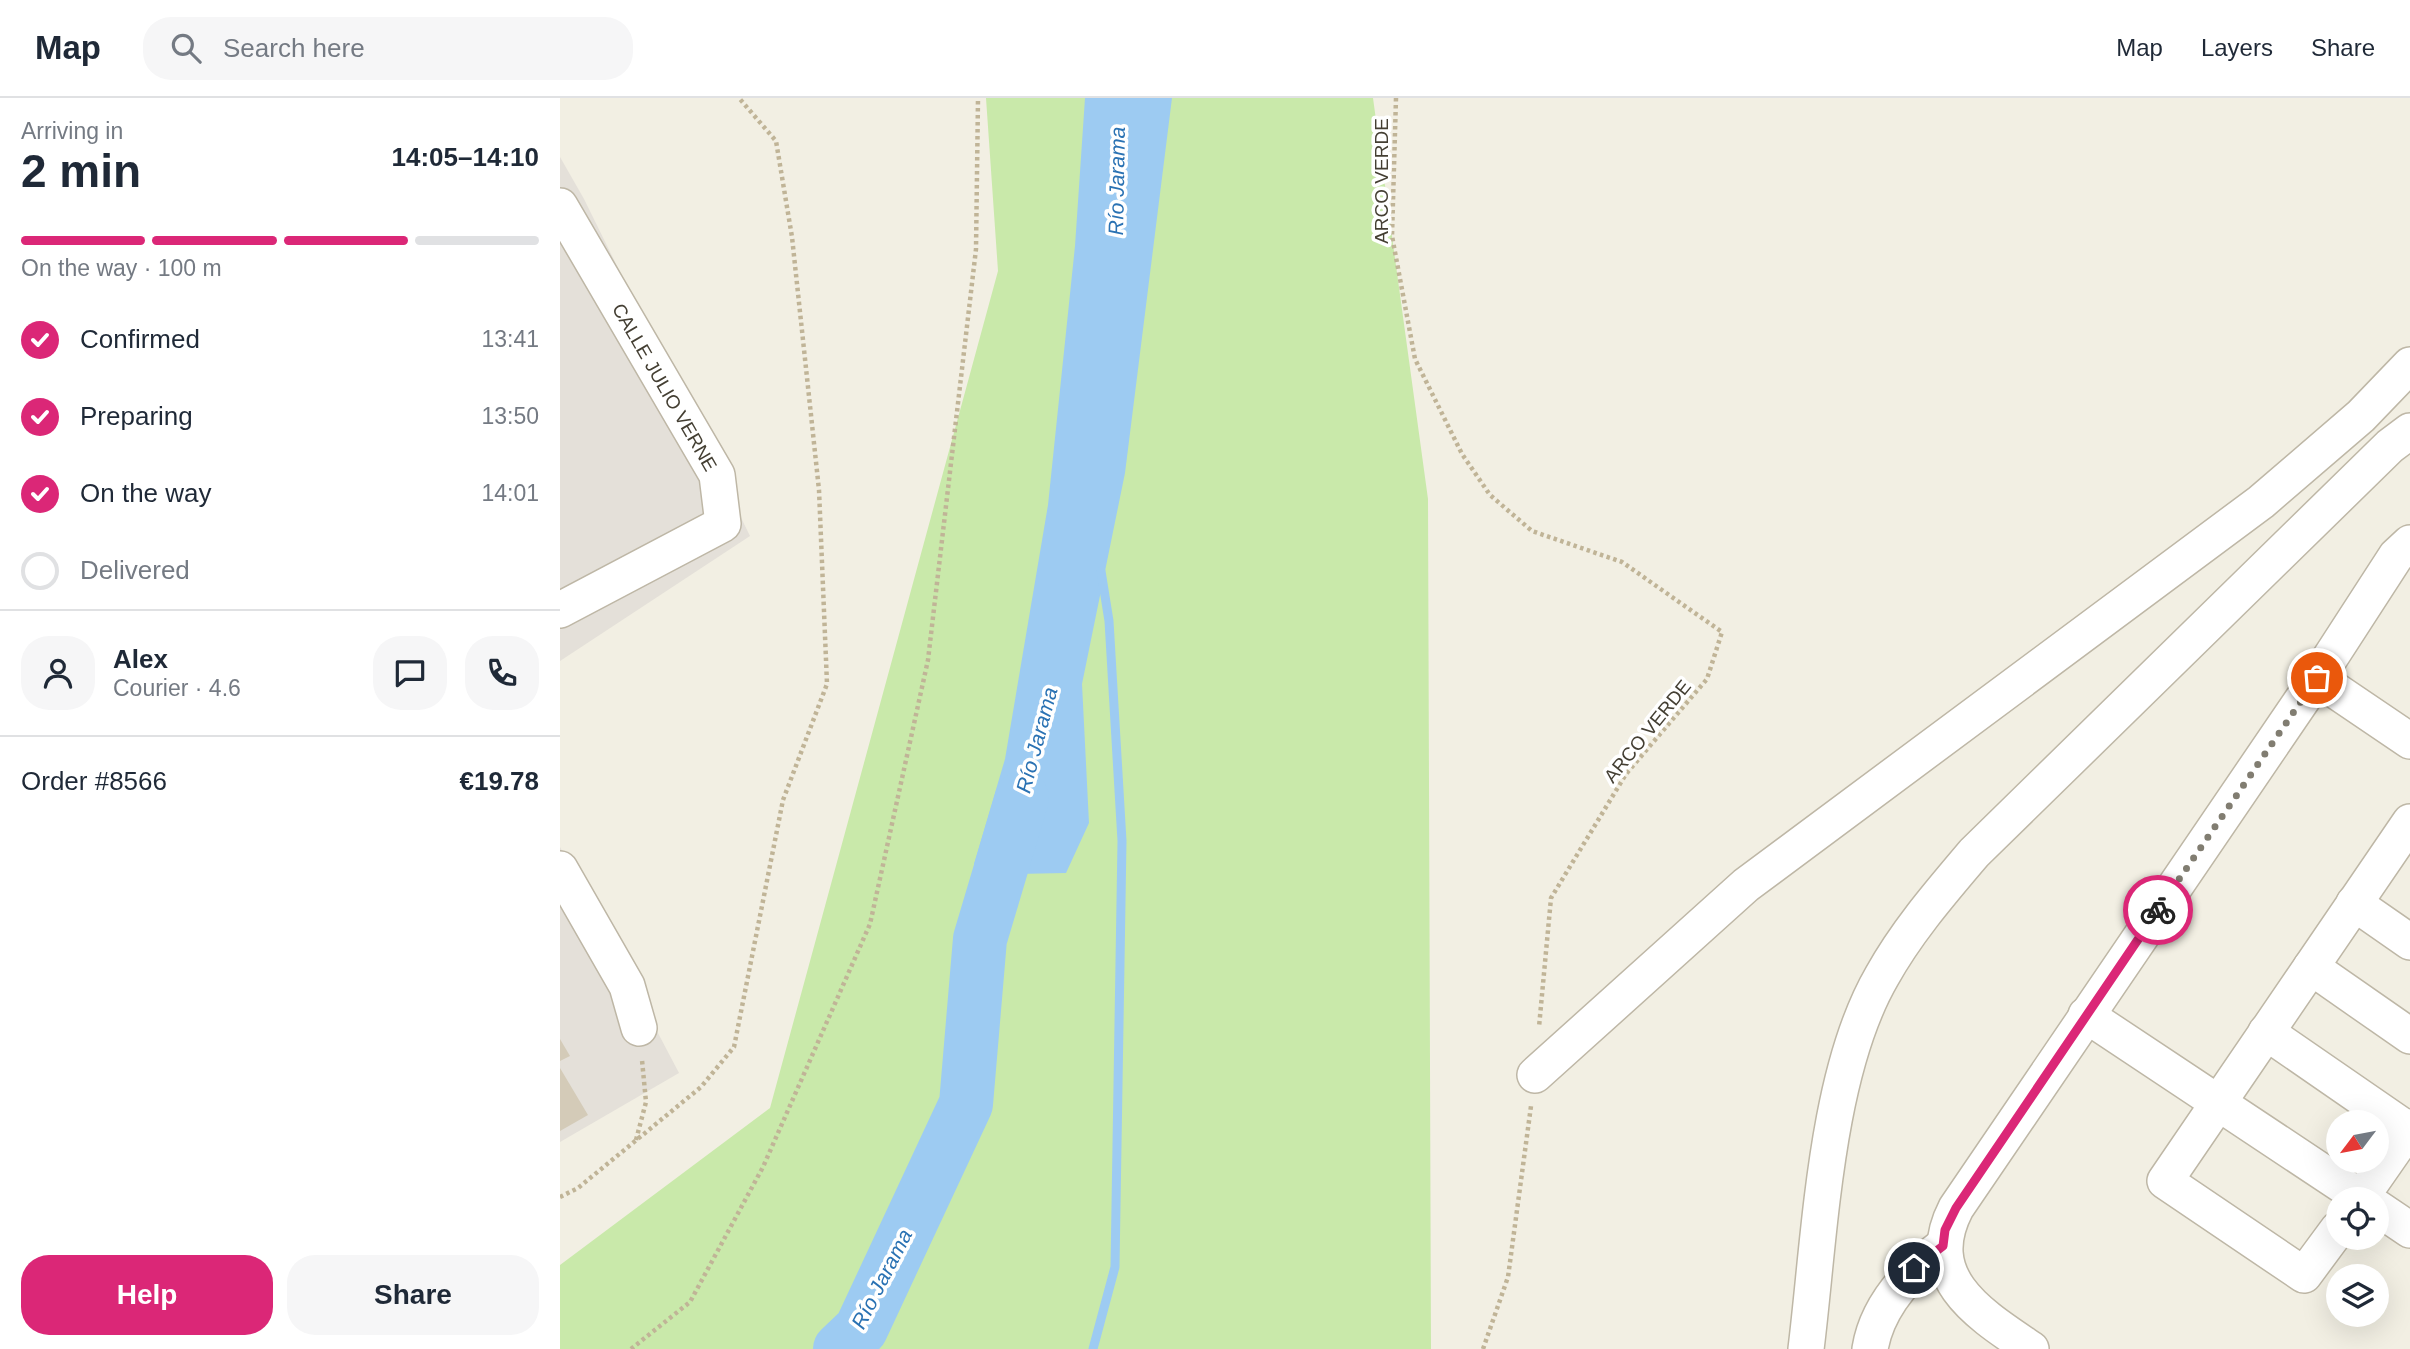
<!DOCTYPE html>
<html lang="en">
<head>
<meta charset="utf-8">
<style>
  body { margin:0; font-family:Arial,sans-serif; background:#f6f6f7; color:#1f2937; height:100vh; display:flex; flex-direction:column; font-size:26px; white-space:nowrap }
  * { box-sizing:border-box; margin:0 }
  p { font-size:23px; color:#747a83 }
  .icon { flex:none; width:38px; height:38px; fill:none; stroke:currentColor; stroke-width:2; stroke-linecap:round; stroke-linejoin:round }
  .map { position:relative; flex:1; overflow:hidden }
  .drawer { display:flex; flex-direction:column; background:#fff; width:560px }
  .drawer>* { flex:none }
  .needle { width:46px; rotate:238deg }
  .tools { position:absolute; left:1766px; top:1012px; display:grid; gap:14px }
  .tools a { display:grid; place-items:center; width:63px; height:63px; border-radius:50%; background:#fff; box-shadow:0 7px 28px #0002; font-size:35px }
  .pin { position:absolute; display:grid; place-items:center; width:60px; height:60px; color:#fff; margin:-30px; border:4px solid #fff; border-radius:50%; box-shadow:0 2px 7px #0007 }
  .courier { position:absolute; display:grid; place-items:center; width:70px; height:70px; margin:-35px; border:5px solid #db2777; border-radius:50%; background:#fff; color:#222; box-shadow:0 2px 9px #0007 }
  .head em { font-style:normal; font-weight:600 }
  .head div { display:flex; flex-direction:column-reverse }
  .head { display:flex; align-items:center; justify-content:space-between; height:119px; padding:0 21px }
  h1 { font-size:46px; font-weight:600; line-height:52px }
  .bar { display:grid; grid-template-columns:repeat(4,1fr); gap:10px 7px; align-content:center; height:84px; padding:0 21px }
  .bar i { height:9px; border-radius:5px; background:#e0e1e3 }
  .bar .active { background:#db2777 }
  .bar p { grid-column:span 4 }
  .line { display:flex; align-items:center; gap:18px; padding:0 21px; border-top:2px solid #e0e1e3 }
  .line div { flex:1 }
  .round { display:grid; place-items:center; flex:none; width:74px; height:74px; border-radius:28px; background:#f6f6f7 }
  ol { padding:0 21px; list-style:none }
  li { display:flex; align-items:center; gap:21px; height:77px }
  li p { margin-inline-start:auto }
  li .icon { padding:7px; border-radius:50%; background:#db2777; color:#fff; stroke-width:4 }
  li:last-child { color:#747a83 }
  li i { width:38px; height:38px; border:4px solid #e0e1e3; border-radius:50% }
  .action { display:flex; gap:14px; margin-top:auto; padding:14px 21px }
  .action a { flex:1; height:80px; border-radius:28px; background:#db2777; color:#fff; font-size:28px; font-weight:600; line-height:80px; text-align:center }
  .action a+a { background:#f6f6f7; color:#1f2937 }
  header { display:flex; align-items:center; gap:42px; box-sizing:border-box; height:98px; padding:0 35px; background:#fff; border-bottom:2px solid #e0e1e3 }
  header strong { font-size:33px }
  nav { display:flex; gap:38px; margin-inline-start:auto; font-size:24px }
  .search { width:490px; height:63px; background:#f6f6f7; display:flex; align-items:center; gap:18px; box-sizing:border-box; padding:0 24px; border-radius:28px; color:#747a83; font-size:26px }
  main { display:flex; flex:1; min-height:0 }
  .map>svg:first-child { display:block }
  .industrial { fill:#e4e0d9 }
  .green { fill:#c9e9aa }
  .water { fill:#9dcbf2 }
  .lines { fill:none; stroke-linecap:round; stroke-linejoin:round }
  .stream { stroke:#9dcbf2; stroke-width:9 }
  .river { stroke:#9dcbf2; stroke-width:54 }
  .building { fill:#d4cbb8 }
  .minor-casing { stroke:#beb7a6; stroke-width:38 }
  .path { stroke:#c0b497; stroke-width:4.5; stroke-dasharray:3.5 3.5; stroke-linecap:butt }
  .minor { stroke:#fff; stroke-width:35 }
  .done { stroke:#817d71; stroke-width:7; stroke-dasharray:0 12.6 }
  .route { stroke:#db2777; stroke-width:9 }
  .labels { text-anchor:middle; stroke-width:7; stroke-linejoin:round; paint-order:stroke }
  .street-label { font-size:19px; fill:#443f33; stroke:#fff }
  .water-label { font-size:21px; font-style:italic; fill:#2a72b3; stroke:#fff }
</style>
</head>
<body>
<header>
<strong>Map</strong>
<div class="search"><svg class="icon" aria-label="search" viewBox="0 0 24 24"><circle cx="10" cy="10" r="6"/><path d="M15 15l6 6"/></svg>Search here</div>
<nav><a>Map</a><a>Layers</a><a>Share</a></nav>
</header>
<main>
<section class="drawer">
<div class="head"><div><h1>2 min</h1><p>Arriving in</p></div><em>14:05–14:10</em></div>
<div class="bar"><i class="active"></i><i class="active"></i><i class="active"></i><i></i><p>On the way · 100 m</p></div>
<ol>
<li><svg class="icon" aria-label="check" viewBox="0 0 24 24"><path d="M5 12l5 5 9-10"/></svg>Confirmed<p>13:41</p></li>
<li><svg class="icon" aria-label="check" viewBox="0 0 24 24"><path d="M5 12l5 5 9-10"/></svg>Preparing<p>13:50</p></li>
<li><svg class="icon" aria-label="check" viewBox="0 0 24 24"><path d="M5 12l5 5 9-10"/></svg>On the way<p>14:01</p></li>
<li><i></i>Delivered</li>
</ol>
<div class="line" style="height:126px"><a class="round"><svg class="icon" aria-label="person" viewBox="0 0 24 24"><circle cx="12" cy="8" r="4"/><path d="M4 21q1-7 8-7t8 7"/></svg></a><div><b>Alex</b><p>Courier · 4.6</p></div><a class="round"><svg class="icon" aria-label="chat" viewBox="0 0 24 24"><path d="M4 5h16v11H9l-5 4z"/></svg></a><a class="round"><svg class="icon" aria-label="phone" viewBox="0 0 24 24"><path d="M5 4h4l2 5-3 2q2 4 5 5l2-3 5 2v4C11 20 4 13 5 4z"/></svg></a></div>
<div class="line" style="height:91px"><div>Order #8566</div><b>€19.78</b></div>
<div class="action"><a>Help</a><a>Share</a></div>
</section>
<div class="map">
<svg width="1850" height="1251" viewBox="0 0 1850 1251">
  <rect width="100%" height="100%" fill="#f2efe3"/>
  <!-- industrial -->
  <g class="industrial">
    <path d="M0,59L24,101L190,438L0,563Z"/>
    <path d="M0,749L119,975L0,1044Z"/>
  </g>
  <!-- green -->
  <path class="green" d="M426,0H813L868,401L871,1251H0V1167L210,1010L438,173Z"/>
  <!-- water -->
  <path class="water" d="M525,0H612L565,375L522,586L529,725L506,775L455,776L414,766L445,661L488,407L515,148Z"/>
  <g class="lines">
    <!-- stream -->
    <path class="stream" d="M533,1251L555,1169L562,743L549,523L541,473"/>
    <!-- river -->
    <path class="river" d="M280,1251L301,1231L406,1006L420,841L462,700"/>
  </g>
  <!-- building -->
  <g class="building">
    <path d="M0,941L10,958L0,963Z"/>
    <path d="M0,970L28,1017L0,1033Z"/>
  </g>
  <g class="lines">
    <defs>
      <g id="minor">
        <path d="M0,108L157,377L163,426L0,512"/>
        <path d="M1757,580L1850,643"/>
        <path d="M0,771L67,888L79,930"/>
        <path d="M1794,805L1850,844"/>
        <path d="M1751,869L1850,938"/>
        <path d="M1526,917L1803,1101"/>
        <path d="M1706,934L1848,1032"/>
        <path d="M975,977L1186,787L1701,404L1801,318L1850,267"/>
        <path d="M1800,1101L1850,1029"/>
        <path d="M1816,1109L1850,1132"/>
        <path d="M1778,1131L1744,1177L1605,1083L1850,724"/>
        <path d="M1246,1251C1260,1138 1265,976 1322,878C1347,833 1381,794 1414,755L1830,348L1850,333"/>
        <path d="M1310,1251C1317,1208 1350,1173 1383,1148"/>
        <path d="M1471,1251C1419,1216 1360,1180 1396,1110L1757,580L1836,458L1850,445"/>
      </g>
    </defs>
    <!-- minor casing -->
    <use href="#minor" class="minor-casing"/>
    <!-- path -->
    <g class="path">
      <path d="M836,0L832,138L855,261L902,356L930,397L972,433L1062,464L1162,534L1147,581L1066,676L991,800L979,929"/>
      <path d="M76,1042L86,1004L82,962"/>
      <path d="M0,1099L18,1090L141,989L174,949L223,702L267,586L259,392L232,139L216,43L179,0"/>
      <path d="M71,1251L130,1204L203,1069L310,826L368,562L416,151L418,0"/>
      <path d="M923,1251L948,1179L971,1008"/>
    </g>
    <!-- minor -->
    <use href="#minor" class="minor"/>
  </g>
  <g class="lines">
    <!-- done -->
    <path class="done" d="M1598,812L1757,580"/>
    <!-- route -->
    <path class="route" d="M1354,1170L1383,1148L1385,1132L1396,1110L1598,812"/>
  </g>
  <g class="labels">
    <!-- street labels -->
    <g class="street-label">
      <text transform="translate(821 83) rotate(-90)" y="7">ARCO VERDE</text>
      <text transform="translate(105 289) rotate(60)" y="7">CALLE JULIO VERNE</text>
      <text transform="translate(1087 633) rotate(-51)" y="7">ARCO VERDE</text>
    </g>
    <!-- water labels -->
    <g class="water-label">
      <text transform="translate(557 83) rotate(-89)" y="7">Río Jarama</text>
      <text transform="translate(477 642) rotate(-75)" y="7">Río Jarama</text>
      <text transform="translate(322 1181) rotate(-63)" y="7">Río Jarama</text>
    </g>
  </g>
</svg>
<div class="tools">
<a><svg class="needle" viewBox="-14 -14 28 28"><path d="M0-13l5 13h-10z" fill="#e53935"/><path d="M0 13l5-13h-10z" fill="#747a83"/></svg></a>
<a><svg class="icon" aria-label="locate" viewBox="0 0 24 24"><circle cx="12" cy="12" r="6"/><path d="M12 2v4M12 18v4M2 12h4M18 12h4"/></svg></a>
<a><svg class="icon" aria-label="layers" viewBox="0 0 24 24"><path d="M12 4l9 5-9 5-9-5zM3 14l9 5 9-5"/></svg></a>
</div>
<div class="pin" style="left:1757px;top:580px;background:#ea580c"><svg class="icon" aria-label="bag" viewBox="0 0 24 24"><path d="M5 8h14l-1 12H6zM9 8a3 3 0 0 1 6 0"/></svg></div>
<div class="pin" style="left:1354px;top:1170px;background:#1f2937"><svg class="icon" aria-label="home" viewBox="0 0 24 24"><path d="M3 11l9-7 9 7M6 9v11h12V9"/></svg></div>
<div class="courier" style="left:1598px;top:812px"><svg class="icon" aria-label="bike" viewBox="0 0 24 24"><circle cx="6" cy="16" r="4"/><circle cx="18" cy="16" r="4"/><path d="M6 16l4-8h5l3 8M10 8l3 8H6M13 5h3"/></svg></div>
</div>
</main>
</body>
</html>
